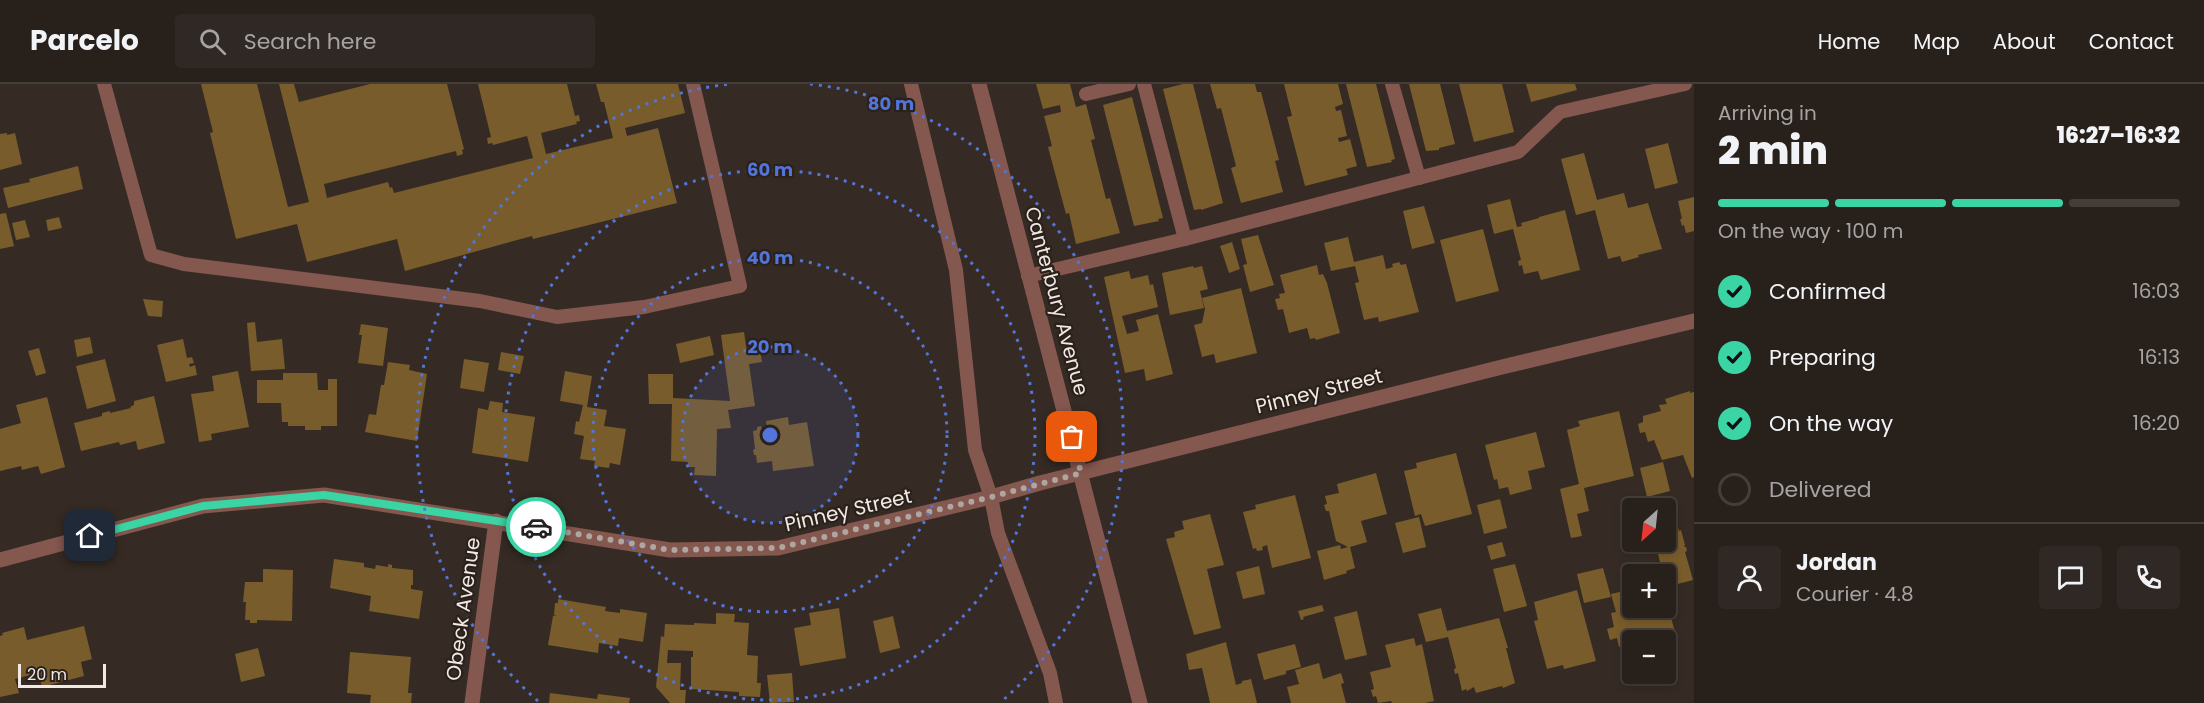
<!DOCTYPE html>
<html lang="en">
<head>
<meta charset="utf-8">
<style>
  body { margin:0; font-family:Poppins,sans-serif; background:#302824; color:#f1f3f6; height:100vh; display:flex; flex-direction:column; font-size:22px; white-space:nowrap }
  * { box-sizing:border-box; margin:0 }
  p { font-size:20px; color:#a5a3a3 }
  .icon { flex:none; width:33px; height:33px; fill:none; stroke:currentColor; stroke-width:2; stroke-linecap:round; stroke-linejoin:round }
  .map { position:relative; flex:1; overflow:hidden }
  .panel { display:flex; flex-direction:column; background:#28201b; width:510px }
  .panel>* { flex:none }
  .needle { width:39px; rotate:207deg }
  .controls { position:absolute; left:1622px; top:414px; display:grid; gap:12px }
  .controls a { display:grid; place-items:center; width:54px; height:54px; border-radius:6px; background:#28201b; box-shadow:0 3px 9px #0003,0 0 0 2px #443e3a; font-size:30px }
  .scale { position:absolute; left:18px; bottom:15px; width:88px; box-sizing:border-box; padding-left:6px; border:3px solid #f0e9e5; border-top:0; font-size:16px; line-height:21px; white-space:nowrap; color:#f0e9e5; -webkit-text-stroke:4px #2b211b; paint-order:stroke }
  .pin { position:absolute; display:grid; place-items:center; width:51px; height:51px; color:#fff; margin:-26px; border-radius:12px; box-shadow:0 3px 9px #0006 }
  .courier { position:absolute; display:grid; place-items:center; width:60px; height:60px; margin:-30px; border:4px solid #3bd4a4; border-radius:50%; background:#fff; color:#222; box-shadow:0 2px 8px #0007 }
  .head em { font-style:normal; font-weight:800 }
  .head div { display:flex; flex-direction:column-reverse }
  .head { display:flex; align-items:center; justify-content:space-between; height:102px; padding:0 24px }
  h1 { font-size:39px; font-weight:800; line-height:45px }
  .bar { display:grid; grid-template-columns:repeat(4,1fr); gap:9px 6px; align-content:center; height:72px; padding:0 24px }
  .bar i { height:8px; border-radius:4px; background:#443e3a }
  .bar .selected { background:#3bd4a4 }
  .bar p { grid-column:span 4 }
  .line { display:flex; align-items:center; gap:15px; padding:0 24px; border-top:2px solid #443e3a }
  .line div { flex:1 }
  .round { display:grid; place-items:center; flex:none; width:63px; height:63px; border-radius:6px; background:#302824 }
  ol { padding:0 24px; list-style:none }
  li { display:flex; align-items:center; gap:18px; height:66px }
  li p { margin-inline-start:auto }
  li .icon { padding:6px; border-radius:50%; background:#3bd4a4; color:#111; stroke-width:4 }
  li:last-child { color:#a5a3a3 }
  li i { width:33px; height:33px; border:3px solid #443e3a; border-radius:50% }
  header { display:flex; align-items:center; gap:36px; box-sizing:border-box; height:84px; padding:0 30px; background:#28201b; border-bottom:2px solid #443e3a }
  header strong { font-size:28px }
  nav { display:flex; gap:33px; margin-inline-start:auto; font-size:21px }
  .search { width:420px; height:54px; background:#302824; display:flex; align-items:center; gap:15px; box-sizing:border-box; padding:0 21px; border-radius:6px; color:#a5a3a3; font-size:22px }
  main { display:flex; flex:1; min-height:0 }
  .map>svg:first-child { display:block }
  .building { fill:#795c2b }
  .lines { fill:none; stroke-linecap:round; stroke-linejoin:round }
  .service { stroke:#84584e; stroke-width:14 }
  .minor { stroke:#84584e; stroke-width:15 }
  .done { stroke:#afa6a1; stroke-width:6; stroke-dasharray:0 10.8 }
  .route { stroke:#3bd4a4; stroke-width:8 }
  .ring { fill:none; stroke:#5275db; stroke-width:3; stroke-dasharray:3 6 }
  .labels { text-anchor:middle; stroke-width:4.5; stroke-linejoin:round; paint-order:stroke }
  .street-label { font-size:20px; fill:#f0e9e5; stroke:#2b211b }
  .centre { fill:#5275db; stroke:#2b211b; stroke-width:3 }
  .ring-label { font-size:18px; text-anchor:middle; font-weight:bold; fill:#5275db; stroke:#2b211b; stroke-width:4.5; stroke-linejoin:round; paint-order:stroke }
</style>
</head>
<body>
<header>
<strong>Parcelo</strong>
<div class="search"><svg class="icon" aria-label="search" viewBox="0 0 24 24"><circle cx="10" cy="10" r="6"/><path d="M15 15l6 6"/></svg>Search here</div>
<nav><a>Home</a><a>Map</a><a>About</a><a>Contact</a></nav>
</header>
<main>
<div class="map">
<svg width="1694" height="619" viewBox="0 0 1694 619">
  <rect width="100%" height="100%" fill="#352b24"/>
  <!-- building -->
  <g class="building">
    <path d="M201,0H257L288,123L309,118L279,0H294L299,18L370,0H447L464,65L462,66L463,70L457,72L456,67L324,100L327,114L388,98L390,104L392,103L394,109L533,74L527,52L493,61L492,59L488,60L487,54L491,53L478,0H567L575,32L579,31L580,37L576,38L577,40L541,49L546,70L613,54L604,18H601L596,0H678L685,29L625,44L627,52L658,44L677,119L533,155L532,152L405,187L397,155L307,178L297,140L236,155L210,49L213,48Z"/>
    <path d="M1036,0H1070L1076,23L1086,20L1095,55L1091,56L1106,115L1110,114L1120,149L1076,160L1069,129L1066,130L1048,63L1052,62L1044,32L1061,28L1060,21L1043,25Z"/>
    <path d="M1183,0H1193L1223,119L1201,126V125L1194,126L1163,5Z"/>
    <path d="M1210,0H1255L1257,8H1261L1279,76L1275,77L1283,108L1241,119L1231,84L1236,82L1221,24L1217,25Z"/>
    <path d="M1284,0H1338L1343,20L1335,23L1336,27L1341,26L1347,52L1338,54L1339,58L1350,55L1357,82L1346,85L1348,91L1305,102L1287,33L1292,32Z"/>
    <path d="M1346,0H1376L1395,75L1391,76L1392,78L1367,83Z"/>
    <path d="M1409,0H1440L1455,60L1439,64V66L1426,67Z"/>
    <path d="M1459,0H1502L1514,48L1474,58Z"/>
    <path d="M1526,0H1575L1577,6L1531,18Z"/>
    <path d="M1132,13L1163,134L1158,135L1159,137L1134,142L1103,21Z"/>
    <path d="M7,49V51L15,49L22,80L0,86V50Z"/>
    <path d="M1668,59L1678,99L1655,105L1645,65Z"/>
    <path d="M1584,69L1597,116L1624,109L1628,124L1648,119L1662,165L1638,171L1639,173L1622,178L1620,172L1608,175L1595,126L1576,131L1561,75Z"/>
    <path d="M78,82L83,105L8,124L3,104L30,98L29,95Z"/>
    <path d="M1694,113V147L1686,149L1684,141L1682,142L1680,135H1682L1678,117Z"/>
    <path d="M1510,115L1517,143L1522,142L1521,139L1539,134V133L1565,126L1580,186L1541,196L1538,187L1524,190L1522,181L1519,182L1518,177L1521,176L1513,145L1494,150L1487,121Z"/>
    <path d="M1424,122L1435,159L1412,165L1403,127Z"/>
    <path d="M6,129L14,162L0,165V130Z"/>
    <path d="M59,133L62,144L48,147L46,136Z"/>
    <path d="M25,136L30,153L16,156L12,139Z"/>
    <path d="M1483,145L1499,207L1456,218L1440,156Z"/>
    <path d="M1258,151L1274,201L1250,208L1243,181L1247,180L1241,155Z"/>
    <path d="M1348,153L1354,178L1383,171L1386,185L1393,183L1392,180L1399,178L1401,181L1406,180L1419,228L1379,238L1378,233L1364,236L1355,199L1359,198L1355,182L1331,187L1324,159Z"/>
    <path d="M1232,158L1240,185L1229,189L1220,162Z"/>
    <path d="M1317,181L1319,191L1323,190L1327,199L1340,249L1316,256L1315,254L1310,255L1307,244L1289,249L1283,225L1278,226L1275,215L1280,214L1279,210L1285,209L1280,191Z"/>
    <path d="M1193,182L1194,184L1202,182L1208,205L1200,207L1204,224L1170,231L1162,189Z"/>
    <path d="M1129,187L1131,195L1148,191L1150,201L1153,200L1158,223L1122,232L1127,250L1139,247L1136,236L1158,230L1173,290L1146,297L1144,285L1125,289L1104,193Z"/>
    <path d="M1241,204L1257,269L1216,279L1214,270L1202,273L1194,241L1202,239L1205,225L1202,214Z"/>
    <path d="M143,215L163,217L162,233L148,232Z"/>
    <path d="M255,238L257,258L282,255L285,285L251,287L247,239Z"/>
    <path d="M361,240L388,244L383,282L358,279L362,251H359Z"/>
    <path d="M744,248L747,268L760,266L762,278L749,280L755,322L728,326L731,344L717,345L716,392L694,391L695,383H688V378L671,377L672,320H649L648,290H673V314L730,317L721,251Z"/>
    <path d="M710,252L714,271L680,279L676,260Z"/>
    <path d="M90,253L93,269L77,273L74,256Z"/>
    <path d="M183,255L187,274L192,273L194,279L189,280L190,283L195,281L197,291L166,298L157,261Z"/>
    <path d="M39,264L46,289L36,292L28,267Z"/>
    <path d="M501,268L524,272L520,290L498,286Z"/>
    <path d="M105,275L116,317L87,325L76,282Z"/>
    <path d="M464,275L489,279L484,308L460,304Z"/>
    <path d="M388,278L410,281L409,286L427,290L417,357L365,348L369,330L376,331L381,301H384Z"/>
    <path d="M238,287L249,343L211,350L212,356L199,358L191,310L214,307L212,292Z"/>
    <path d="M565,287L592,292L587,323L607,326L604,342L626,345L620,381L610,379L609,384L594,382L595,377L580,375L584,352L574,350L576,337L579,338L583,321L560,317Z"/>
    <path d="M283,289H317L318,306H328V295H337V342H321V346H305V342H288V338H282L281,319H257V296H283Z"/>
    <path d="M1690,307V309L1694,308V393L1692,394L1683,371L1662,376L1654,356L1648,358L1645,348L1640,349L1638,340L1643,338V332L1661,327L1659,321L1667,320L1665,315Z"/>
    <path d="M154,312L165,359L138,366L136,357L120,361L119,358L81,367L74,339L102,332V329L110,327V329L131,324L130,323L134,321V317Z"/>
    <path d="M47,313L65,383L41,390L38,382L22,386L21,382L0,387V345L21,339L16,321Z"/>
    <path d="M490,317L503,319L502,328L535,333L528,378L472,369L478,324L488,326Z"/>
    <path d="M1619,327L1634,392L1584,404L1589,427L1577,430L1582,452L1571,454L1560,405L1579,400L1567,346L1580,342L1578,337Z"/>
    <path d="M788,333L789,341L807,338L814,382L773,387L772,377L757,379L756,371H754L753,366L755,365L753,347L757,346V343L761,342L762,346L767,345L766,337Z"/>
    <path d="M1536,348L1545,383L1528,387L1532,405L1510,411L1508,403L1499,405L1497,395L1494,396L1485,361Z"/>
    <path d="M1456,369L1472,430L1425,442L1421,430L1415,432L1404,387L1417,384L1416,379Z"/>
    <path d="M1663,378L1670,407L1647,413L1640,384Z"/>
    <path d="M1376,389L1387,430L1361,437L1367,458L1350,463L1355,484L1346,487L1347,489L1324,496L1317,467L1340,461L1341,465L1348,463L1336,457L1329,427H1326L1324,421L1327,420L1325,412L1339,409L1337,400Z"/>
    <path d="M1295,411L1311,474L1272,484L1267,461L1262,463L1263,466L1257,467L1256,464L1253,465L1243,428L1256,425L1255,421Z"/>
    <path d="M1500,415L1507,444L1484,450L1477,421Z"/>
    <path d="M1210,430L1224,481L1207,485L1221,544L1194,551L1166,455L1175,453L1174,448L1184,445L1182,437Z"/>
    <path d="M1419,433L1426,463L1403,469L1395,439Z"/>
    <path d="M1675,434L1679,447L1681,446L1685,461L1684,463H1686L1687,467L1685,468L1693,496L1666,503L1665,490H1663L1655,458H1665V437Z"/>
    <path d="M1502,458L1506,472L1491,476L1487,462Z"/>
    <path d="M334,475L364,479V483L375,485L376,481L388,483V480L392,481V484L413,486V501H411V505L423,507L419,535L369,527L371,512L330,504Z"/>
    <path d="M1515,480L1527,522L1504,528L1493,485Z"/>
    <path d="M1259,482L1265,510L1243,515L1236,488Z"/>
    <path d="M1603,484L1611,513L1584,519L1577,490Z"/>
    <path d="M263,485L293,486L292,537L257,536V539H250V536H245L246,518H243L245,498H263Z"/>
    <path d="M1632,505V524H1665L1666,515L1678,559L1665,563V556H1632V560L1619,563L1617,554L1610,556L1607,545L1614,543L1611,529L1616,528L1611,510Z"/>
    <path d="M1577,506L1596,577L1564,585L1563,581L1547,585L1534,537L1538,536L1534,518Z"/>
    <path d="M558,515L606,523L605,527L620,529V525L647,529L643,558L619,554L618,562L599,559L598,569L548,561L553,532L557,531H554L555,519H558Z"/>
    <path d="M1322,521L1324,527L1303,533L1304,535L1301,536L1298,527Z"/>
    <path d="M839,524L846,574L800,582L794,544L811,541L809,529Z"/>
    <path d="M1441,524L1447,547L1499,534L1508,564H1506L1515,599L1503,604L1502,602L1476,609L1474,603L1467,607L1466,605L1462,607L1458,589L1455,590L1454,585L1456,584L1448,553L1426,558L1418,530Z"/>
    <path d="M1357,527L1367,571L1345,576L1334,533Z"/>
    <path d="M716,529L735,530L734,538L749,539L747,571L758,572L757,599H761L760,613L739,612V608L691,605V573H693V567L668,566L667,579H681L680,606H686L685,619H670L656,603L661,552L664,553L665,540L694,541V539L716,540Z"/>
    <path d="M893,532L900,564L880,569L873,537Z"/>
    <path d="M84,542L92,575L81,578L84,592L42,603L38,589L15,595L19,609L0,613V552L3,551L2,549L24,543L27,556Z"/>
    <path d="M1414,554L1416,562L1422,560L1434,617L1425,619H1392L1391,617L1378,619L1376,612L1373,613L1371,606L1374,605L1370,588L1391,583L1385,561Z"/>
    <path d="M1226,558L1236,601L1242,599V597L1251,595L1257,619H1210L1202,584L1189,586L1186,570Z"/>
    <path d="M1295,560L1301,583L1286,587V590L1264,596L1257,570Z"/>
    <path d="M258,564L265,592L241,598L235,570Z"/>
    <path d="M350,568L411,573L408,609H412L411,619H370L371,611L347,609Z"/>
    <path d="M1319,579L1323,595L1341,589L1344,599L1341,600L1346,619H1291L1287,603L1299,600L1295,586Z"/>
    <path d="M792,589L794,618L770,619L767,591Z"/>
    <path d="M550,609L597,615L598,610L630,614L629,619H549Z"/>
  </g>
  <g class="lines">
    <!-- service -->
    <g class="service">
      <path d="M104,0L151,171L184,180L480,217L557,233L644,223L740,202L693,0"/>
      <path d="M911,0L956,186L975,366L991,413L998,449L1050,589L1056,619"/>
      <path d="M1144,0L1185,155"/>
      <path d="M1392,0L1419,94"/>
      <path d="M1086,10L1129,0"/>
      <path d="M1028,192L1185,155L1518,68L1560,28L1685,0"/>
    </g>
    <!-- minor -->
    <g class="minor">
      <path d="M979,0L1140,619"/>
      <path d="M0,476L203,422L324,411L670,466L778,464L991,413L1040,399L1502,283L1694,237"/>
      <path d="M472,619L496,437"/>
    </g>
  </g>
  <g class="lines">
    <!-- done -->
    <path class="done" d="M536,443L670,466L778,464L991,413L1081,389L1072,353"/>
    <!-- route -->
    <path class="route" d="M90,452L203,422L324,411L536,443"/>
  </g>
  <!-- distance rings -->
  <circle cx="770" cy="351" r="88" fill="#5275db" fill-opacity=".12"/>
  <g class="ring">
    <circle cx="770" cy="351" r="88"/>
    <circle cx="770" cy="351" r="177"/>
    <circle cx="770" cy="351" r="265"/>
    <path d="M538 617A353 353 0 0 1 730 0M810 0A353 353 0 0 1 1002 617"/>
  </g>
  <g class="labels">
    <!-- street labels -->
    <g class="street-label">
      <text transform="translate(1057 217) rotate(75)" y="7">Canterbury Avenue</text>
      <text transform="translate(1319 307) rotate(-14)" y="7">Pinney Street</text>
      <text transform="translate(848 426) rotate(-13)" y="7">Pinney Street</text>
      <text transform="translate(463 525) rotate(-82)" y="7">Obeck Avenue</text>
    </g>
  </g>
  <circle cx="770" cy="351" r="9" class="centre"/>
  <g class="ring-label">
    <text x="891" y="26">80 m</text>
    <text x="770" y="92">60 m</text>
    <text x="770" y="180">40 m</text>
    <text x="770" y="269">20 m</text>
  </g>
</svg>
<div class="controls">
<a><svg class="needle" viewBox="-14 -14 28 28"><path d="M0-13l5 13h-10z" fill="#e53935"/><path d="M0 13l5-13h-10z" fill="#a5a3a3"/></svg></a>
<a>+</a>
<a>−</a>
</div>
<div class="scale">20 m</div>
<div class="pin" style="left:1072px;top:353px;background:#ea580c"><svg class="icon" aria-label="bag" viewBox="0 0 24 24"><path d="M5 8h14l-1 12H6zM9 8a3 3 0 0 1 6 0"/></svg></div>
<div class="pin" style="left:90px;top:452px;background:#1f2937"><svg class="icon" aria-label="home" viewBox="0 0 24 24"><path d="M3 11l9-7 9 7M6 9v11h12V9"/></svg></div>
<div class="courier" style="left:536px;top:443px"><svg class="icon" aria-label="car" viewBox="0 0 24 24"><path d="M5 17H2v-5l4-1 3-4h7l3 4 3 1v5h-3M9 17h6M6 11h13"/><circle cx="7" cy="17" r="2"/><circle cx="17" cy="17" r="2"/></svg></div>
</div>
<section class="panel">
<div class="head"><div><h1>2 min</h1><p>Arriving in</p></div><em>16:27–16:32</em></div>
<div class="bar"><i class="selected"></i><i class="selected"></i><i class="selected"></i><i></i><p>On the way · 100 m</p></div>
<ol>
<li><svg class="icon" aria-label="check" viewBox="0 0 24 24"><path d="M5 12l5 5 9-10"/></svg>Confirmed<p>16:03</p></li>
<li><svg class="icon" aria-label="check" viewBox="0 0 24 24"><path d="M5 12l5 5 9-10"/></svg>Preparing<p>16:13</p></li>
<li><svg class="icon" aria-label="check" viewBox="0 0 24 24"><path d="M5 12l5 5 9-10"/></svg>On the way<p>16:20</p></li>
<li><i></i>Delivered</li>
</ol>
<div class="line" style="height:108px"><a class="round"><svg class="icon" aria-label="person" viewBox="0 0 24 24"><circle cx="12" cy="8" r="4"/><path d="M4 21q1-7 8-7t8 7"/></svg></a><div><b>Jordan</b><p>Courier · 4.8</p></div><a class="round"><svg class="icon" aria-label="chat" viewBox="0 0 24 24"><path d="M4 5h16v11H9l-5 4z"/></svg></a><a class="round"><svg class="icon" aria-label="phone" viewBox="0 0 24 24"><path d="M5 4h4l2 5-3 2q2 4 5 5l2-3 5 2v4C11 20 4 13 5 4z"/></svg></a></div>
</section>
</main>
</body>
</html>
